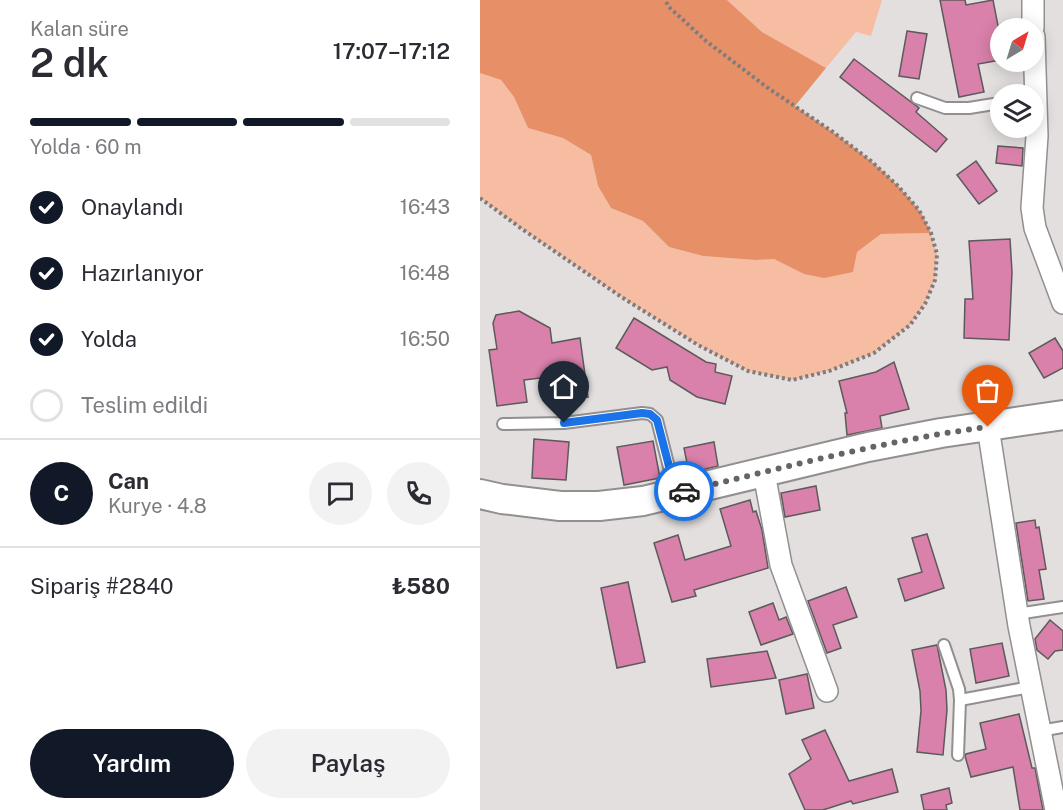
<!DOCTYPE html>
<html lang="tr">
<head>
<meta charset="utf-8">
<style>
  body { margin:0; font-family:"Public Sans",sans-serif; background:#f2f2f3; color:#2b2b33; height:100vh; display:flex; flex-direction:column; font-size:22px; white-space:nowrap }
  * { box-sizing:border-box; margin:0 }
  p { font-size:20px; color:#7c7c81 }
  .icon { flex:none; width:33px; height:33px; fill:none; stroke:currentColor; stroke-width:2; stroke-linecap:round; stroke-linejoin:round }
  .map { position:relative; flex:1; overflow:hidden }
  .panel { display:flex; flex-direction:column; background:#fff; width:480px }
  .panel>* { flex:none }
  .needle { width:39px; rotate:38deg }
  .tools { position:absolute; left:510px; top:18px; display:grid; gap:12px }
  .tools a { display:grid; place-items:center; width:54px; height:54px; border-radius:50%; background:#fff; box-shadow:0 3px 15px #0003; font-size:30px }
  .pin { position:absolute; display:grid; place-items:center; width:51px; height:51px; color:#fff; margin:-62px -26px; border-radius:50% 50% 50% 0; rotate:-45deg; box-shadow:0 0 6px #0007 }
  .pin .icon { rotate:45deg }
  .courier { position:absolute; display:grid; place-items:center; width:60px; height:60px; margin:-30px; border:4px solid #1a73e8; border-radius:50%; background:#fff; color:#222; box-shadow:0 2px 8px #0007 }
  .overview em { font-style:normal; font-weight:600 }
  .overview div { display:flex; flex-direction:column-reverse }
  .overview { display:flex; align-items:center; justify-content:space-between; height:102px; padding:0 30px }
  h1 { font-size:39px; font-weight:600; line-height:45px }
  .bar { display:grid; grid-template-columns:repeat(4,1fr); gap:9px 6px; align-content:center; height:72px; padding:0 30px }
  .bar i { height:8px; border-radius:4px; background:#e1e1e2 }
  .bar .selected { background:#111827 }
  .bar p { grid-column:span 4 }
  .line { display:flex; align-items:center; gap:15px; padding:0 30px; border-top:2px solid #e1e1e2 }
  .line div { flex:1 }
  .round { display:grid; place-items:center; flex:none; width:63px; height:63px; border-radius:32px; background:#f2f2f3 }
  ol { padding:0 30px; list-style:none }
  li { display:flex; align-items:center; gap:18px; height:66px }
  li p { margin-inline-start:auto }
  li .icon { padding:6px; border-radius:50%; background:#111827; color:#fff; stroke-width:4 }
  li:last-child { color:#7c7c81 }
  li i { width:33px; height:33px; border:3px solid #e1e1e2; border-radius:50% }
  .action { display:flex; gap:12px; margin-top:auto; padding:12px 30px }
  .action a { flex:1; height:69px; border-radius:36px; background:#111827; color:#fff; font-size:24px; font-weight:600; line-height:69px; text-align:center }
  .action a+a { background:#f2f2f3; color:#2b2b33 }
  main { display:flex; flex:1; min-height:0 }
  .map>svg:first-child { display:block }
  .green { fill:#f7bda3 }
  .forest { fill:#e79067 }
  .building { fill:#d981aa; stroke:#5d5a5b; stroke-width:1.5 }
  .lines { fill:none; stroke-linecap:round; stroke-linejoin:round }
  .lane-casing { stroke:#938f90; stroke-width:14 }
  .street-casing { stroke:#938f90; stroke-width:24 }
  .secondary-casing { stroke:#938f90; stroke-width:32 }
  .path { stroke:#7e7c7c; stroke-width:4; stroke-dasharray:3 3; stroke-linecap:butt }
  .lane { stroke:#fff; stroke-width:10 }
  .street { stroke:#fff; stroke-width:21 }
  .secondary { stroke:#fff; stroke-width:28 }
  .done { stroke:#666464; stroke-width:6; stroke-dasharray:0 10.8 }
  .route { stroke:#1a73e8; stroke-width:8 }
</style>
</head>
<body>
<main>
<section class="panel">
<div class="overview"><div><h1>2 dk</h1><p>Kalan süre</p></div><em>17:07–17:12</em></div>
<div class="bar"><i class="selected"></i><i class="selected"></i><i class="selected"></i><i></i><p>Yolda · 60 m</p></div>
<ol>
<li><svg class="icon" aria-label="check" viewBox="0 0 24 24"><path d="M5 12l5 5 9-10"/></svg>Onaylandı<p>16:43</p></li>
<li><svg class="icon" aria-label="check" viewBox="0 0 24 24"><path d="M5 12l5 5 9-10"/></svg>Hazırlanıyor<p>16:48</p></li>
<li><svg class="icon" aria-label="check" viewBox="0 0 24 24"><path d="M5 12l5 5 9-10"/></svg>Yolda<p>16:50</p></li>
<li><i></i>Teslim edildi</li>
</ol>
<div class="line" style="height:108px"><b class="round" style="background:#111827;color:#fff">C</b><div><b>Can</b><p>Kurye · 4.8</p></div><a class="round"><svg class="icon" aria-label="chat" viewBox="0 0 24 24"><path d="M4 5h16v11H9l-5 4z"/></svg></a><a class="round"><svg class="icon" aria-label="phone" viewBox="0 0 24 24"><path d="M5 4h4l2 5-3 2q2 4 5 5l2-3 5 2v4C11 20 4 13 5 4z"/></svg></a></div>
<div class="line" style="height:78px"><div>Sipariş #2840</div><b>₺580</b></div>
<div class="action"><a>Yardım</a><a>Paylaş</a></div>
</section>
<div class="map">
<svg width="583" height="810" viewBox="0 0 583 810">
  <rect width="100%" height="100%" fill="#e3dfdf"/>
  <!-- green -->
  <g class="green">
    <path d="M247,0H402L391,36L376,32L346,68L282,32Z"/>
    <path d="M0,73L21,80L34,97L48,128L83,138L111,155L118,186L131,208L163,221L189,247L223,256L275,260L294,259L324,274L377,252L401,234L451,233L457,254L455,280L445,304L430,325L394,353L349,371L312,380L268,371L218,345L143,298L42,229L0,198Z"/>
  </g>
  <!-- forest -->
  <path class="forest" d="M0,0H247L282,32L346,68L315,106C359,136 405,166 438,209C444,216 447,225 451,233L401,234L377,252L373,272L344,278L324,274L294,259L275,260L223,256L189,247L163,221L131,208L118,186L111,155L83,138L48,128L34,97L21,80L0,73Z"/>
  <!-- building -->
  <g class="building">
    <path d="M460,0H485L486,5L513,0L520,36V60L498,64L504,92L479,97Z"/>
    <path d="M427,31L447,34L439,79L419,76Z"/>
    <path d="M374,59L439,108L436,112L467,139L456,152L360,77Z"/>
    <path d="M518,146L543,148L542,166L516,163Z"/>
    <path d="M496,161L517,191L499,204L477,175Z"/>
    <path d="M530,239L532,272L529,340L484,338L485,299H493L489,241Z"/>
    <path d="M39,311L70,328L72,343L100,338L108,397L80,401L77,376L44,380L47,402L17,406L9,350L17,349L13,323L16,315Z"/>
    <path d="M154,318L226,362L236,364L235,372L252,376L245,404L217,397L190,380L187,367L172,370L136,348Z"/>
    <path d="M575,338L583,351V368L564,378L549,353Z"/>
    <path d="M414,362L429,409L400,416L402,428L367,435L365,413H367L359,381L396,372Z"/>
    <path d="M54,439L89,442L86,480L52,478Z"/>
    <path d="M173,441L180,478L144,485L137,447Z"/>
    <path d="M234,442L238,466L209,473L204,448Z"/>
    <path d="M336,486L340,510L305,517L301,493Z"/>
    <path d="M270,500L273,512L276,511L282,530L288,568L214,590L216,596L192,602L174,543L198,535L205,560L251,546L240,509Z"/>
    <path d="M555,520L556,528L559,527L566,569L559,570L564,599L548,601L536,523Z"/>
    <path d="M447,534L464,588L425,601L418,579L442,572L432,538Z"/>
    <path d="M148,582L165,662L137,668L121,588Z"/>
    <path d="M366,587L377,617L353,625L361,648L347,653L328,601Z"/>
    <path d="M293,603L299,620L306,617L313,634L281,645L269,612Z"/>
    <path d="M570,620L583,631V650L575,651L568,659L557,650L555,639Z"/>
    <path d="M522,643L529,676L496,683L490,649Z"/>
    <path d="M457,645L466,690L467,710L463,755L437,752L441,711L440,691L432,650Z"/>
    <path d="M287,651L296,678L231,687L227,659Z"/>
    <path d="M327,674L334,708L306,714L299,680Z"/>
    <path d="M539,714L552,768H555L563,810H540L533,767L491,777L485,756L486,754L506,749L500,723Z"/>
    <path d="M345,730L369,781L412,769L418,792L373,804L371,801L343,810H325L309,774L331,759L322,740Z"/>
    <path d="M469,788L472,803L466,805L467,810H444L441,795Z"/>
  </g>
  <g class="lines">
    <defs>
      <g id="lane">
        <path d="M437,98L465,108H489L520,103"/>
        <path d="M23,424L84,423L162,413L170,414L177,420L195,491"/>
        <path d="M537,614L583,607"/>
        <path d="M464,645L479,689L480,700L478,755"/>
        <path d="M480,700L550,687"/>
        <path d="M560,731L583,727"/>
      </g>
      <g id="street">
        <path d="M553,0V28"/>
        <path d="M554,37L557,136L552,208L555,228L583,303"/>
        <path d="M508,427L539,626L576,810"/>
        <path d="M284,473L301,565L347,691"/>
      </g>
      <path id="secondary" d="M0,494L22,499L80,506H119L163,501L388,447L461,433L583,415"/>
    </defs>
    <!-- lane casing -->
    <use href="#lane" class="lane-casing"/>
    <!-- street casing -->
    <use href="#street" class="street-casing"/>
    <!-- secondary casing -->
    <use href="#secondary" class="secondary-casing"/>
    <!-- path -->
    <path class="path" d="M0,198L42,229L143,298L218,345L268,371L312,380L349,371L394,353L430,325L445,304L455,280L457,254L451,233L439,210L418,186L391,161L353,132L288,88L226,41L189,7L185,0"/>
    <!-- lane -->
    <use href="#lane" class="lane"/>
    <!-- street -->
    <use href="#street" class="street"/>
    <!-- secondary -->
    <use href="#secondary" class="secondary"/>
  </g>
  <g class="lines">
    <!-- done -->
    <path class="done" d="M204,491C305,468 405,440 508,427"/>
    <!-- route -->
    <path class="route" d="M84,423L162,413L170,414L177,420L196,493L204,491"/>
  </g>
</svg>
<div class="tools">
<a><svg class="needle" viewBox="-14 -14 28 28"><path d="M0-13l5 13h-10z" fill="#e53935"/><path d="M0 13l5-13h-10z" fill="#7c7c81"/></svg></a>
<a><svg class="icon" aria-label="layers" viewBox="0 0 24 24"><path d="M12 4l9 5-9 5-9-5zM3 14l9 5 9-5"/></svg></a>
</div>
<div class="pin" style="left:508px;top:427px;background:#ea580c"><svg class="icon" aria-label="bag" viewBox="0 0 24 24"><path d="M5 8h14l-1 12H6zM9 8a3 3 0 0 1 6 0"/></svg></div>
<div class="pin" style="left:84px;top:423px;background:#1f2937"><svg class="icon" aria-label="home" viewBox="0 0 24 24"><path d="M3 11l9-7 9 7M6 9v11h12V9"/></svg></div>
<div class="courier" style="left:204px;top:491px"><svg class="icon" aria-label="car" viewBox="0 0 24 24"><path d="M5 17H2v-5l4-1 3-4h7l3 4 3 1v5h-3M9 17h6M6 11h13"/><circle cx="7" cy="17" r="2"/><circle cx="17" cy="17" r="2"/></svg></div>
</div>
</main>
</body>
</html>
